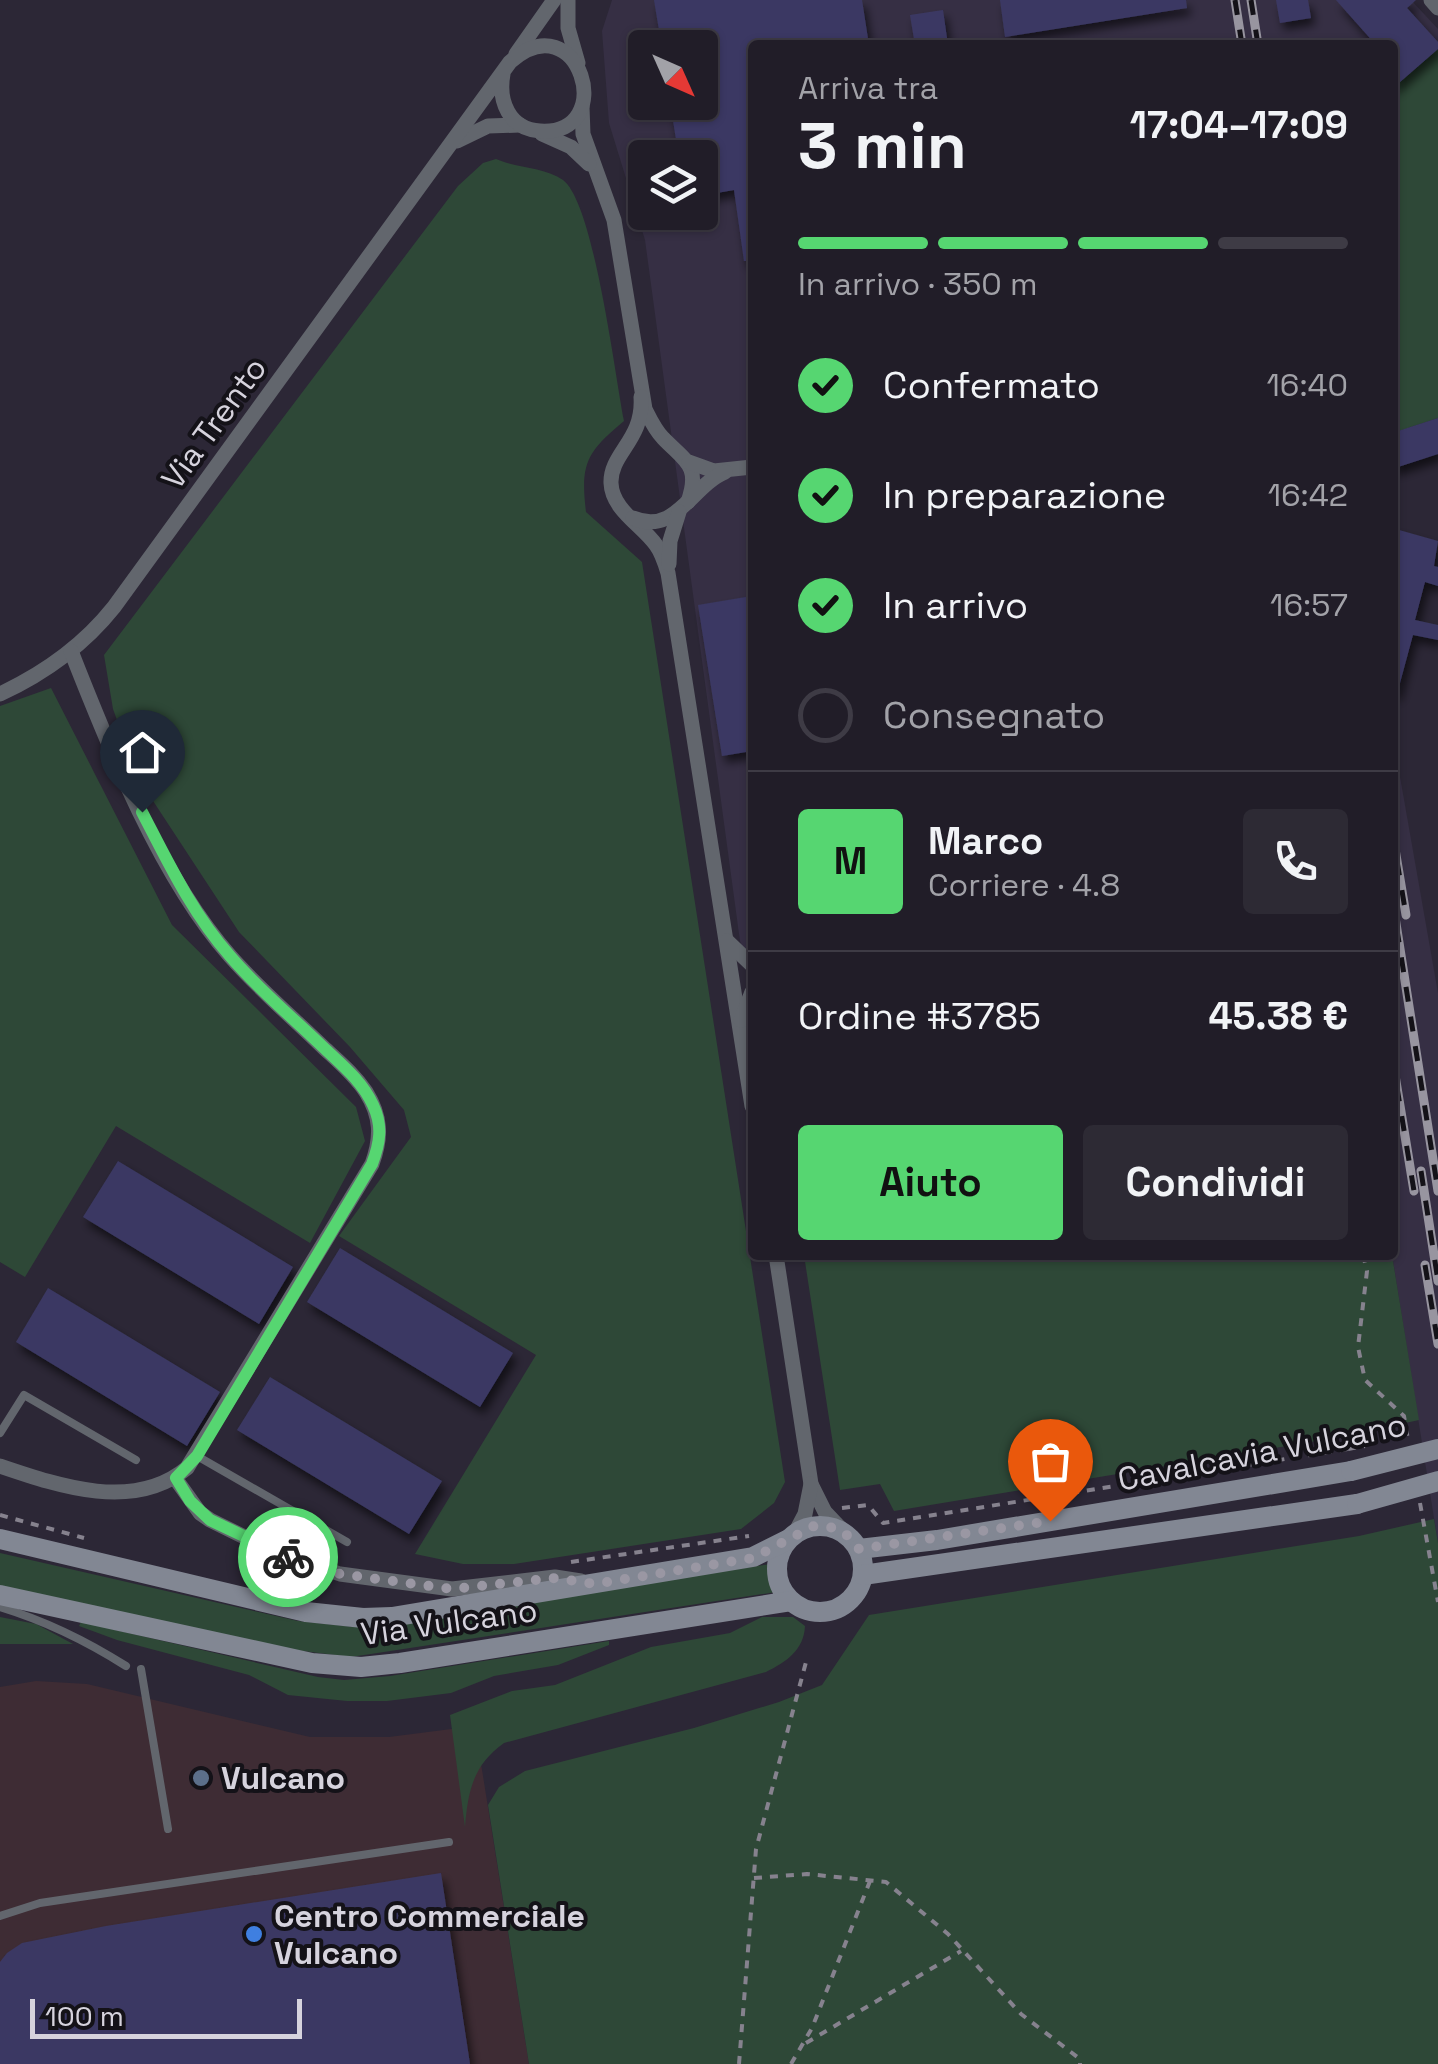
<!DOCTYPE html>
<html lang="it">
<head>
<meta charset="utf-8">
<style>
  body { margin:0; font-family:"Space Grotesk",sans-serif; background:#2d2a34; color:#f1f3f6; height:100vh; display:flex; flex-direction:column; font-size:38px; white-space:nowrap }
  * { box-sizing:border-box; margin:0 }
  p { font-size:32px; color:#a2a2a8 }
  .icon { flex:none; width:55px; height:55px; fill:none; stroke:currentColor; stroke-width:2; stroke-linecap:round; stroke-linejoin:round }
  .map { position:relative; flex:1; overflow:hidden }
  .drawer { position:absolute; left:748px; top:40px; width:650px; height:1220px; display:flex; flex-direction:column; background:#211d28; border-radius:10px; box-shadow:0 2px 8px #0004,0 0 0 2px #3e3b45 }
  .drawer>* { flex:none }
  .needle { width:65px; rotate:135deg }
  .tools { position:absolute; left:628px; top:30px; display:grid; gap:20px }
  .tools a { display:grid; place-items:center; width:90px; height:90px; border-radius:10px; background:#211d28; box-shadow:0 2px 8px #0004,0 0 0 2px #3e3b45; font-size:50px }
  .scale { position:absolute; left:30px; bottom:25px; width:272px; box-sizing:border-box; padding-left:10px; border:5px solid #d6d3dd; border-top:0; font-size:28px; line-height:35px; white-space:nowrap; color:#d6d3dd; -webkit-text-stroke:8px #141218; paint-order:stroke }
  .pin { position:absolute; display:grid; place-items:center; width:85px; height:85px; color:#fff; margin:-102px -42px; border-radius:50% 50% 50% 0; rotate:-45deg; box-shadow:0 0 10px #0007 }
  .pin .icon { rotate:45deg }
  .courier { position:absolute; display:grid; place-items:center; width:100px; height:100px; margin:-50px; border:8px solid #56d671; border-radius:50%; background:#fff; color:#222; box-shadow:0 2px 12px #0007 }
  .head em { font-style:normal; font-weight:600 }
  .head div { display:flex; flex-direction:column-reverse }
  .head { display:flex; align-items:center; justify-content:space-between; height:170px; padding:0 50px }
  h1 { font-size:65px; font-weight:600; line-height:75px }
  .bar { display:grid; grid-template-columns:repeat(4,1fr); gap:15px 10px; align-content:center; height:120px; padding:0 50px }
  .bar i { height:12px; border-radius:8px; background:#3e3b45 }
  .bar .on { background:#56d671 }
  .bar p { grid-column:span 4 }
  .line { display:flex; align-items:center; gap:25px; padding:0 50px; border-top:2px solid #3e3b45 }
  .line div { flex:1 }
  .round { display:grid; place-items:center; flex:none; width:105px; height:105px; border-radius:10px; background:#2d2a34 }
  ol { padding:0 50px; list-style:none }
  li { display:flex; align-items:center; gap:30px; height:110px }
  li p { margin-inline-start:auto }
  li .icon { padding:10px; border-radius:50%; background:#56d671; color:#111; stroke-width:4 }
  li:last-child { color:#a2a2a8 }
  li i { width:55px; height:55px; border:5px solid #3e3b45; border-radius:50% }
  .cta { display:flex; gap:20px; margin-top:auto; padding:20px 50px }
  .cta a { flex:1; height:115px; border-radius:10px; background:#56d671; color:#111; font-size:40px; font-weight:600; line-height:115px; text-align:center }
  .cta a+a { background:#2d2a34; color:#f1f3f6 }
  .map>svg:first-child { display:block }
  .commercial { fill:#3e2c34 }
  .built { fill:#362f44; fill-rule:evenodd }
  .green { fill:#2e4837 }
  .building { fill:#3b3963; filter:url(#shadow) }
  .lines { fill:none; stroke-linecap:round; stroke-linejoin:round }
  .path { stroke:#86828e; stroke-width:4; stroke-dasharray:8 8; stroke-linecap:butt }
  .service { stroke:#62666d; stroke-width:8 }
  .minor { stroke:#62666d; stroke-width:15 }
  .secondary { stroke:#828793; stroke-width:20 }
  .rail-casing { stroke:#9895a0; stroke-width:9 }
  .rail { stroke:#141218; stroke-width:5; stroke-dasharray:15; stroke-linecap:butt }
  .path-bridge { stroke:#86828e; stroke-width:4; stroke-dasharray:8 8; stroke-linecap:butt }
  .secondary-bridge { stroke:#828793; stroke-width:20 }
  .done { stroke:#9a97a3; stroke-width:10; stroke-dasharray:0 18 }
  .route { stroke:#56d671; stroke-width:12 }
  .service-dot { fill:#5c6f8a; stroke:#141218; stroke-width:4 }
  .shop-dot { fill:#3f7fe0; stroke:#141218; stroke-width:4 }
  .labels { text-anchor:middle; stroke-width:8; stroke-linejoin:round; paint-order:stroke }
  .street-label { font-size:32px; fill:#d6d3dd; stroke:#141218 }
  .poi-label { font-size:32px; font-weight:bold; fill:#d6d3dd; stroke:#141218; text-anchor:start }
</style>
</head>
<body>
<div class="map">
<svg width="1438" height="2064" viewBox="0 0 1438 2064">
  <defs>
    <filter id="shadow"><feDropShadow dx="4" dy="7" stdDeviation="5" flood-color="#0009"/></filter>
  </defs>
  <rect width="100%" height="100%" fill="#2c2736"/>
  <!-- commercial -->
  <path class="commercial" d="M36,1681L87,1684L310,1737H389L475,1726L529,2064H0V1687Z"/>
  <!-- built -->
  <g class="built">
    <path d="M612,0H1411L1438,29V49L1393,89L1392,45H752V973L740,941L645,240L609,123L602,31ZM645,48H700V102H645ZM645,158H700V212H645Z"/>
    <path d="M1393,737L1438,993V1543L1392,1255Z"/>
  </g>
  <!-- green -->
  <g class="green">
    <path d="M1438,49V418L1393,433L1392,89Z"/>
    <path d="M496,159C516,168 545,167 563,180C594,203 615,376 624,421C587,452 580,463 586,512L642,562L785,1482L774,1503L741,1529L514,1564H463L415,1554L536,1355L339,1236L411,1137L404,1110L350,1047L239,932L138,778L113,709L104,655L458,186L483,163Z"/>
    <path d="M51,688L172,925L356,1107L365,1141L310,1243L116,1126L25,1277L0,1262V706Z"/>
    <path d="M804,1255H1392L1419,1420L1341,1437L894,1511L880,1484L840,1490Z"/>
    <path d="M1434,1519L1438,1543V2064H529L488,1805L499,1787L525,1771L694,1728L779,1702L822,1685L869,1615L1359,1536Z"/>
    <path d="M0,1553L298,1621L355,1627L771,1564L776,1592L351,1657L295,1650L0,1586Z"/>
    <path d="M0,1617L36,1624L73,1644H0Z"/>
    <path d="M762,1617H793L805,1626C804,1650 786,1662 766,1672L504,1743C473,1765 468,1791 465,1827L450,1715L512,1691L555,1685L651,1647L730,1633Z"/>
    <path d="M81,1622L318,1677L344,1680L390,1676L609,1641V1645L558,1665L494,1676L451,1693L387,1701H347L288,1695L249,1675L117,1640L79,1626Z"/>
  </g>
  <!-- building -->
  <g class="building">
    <path d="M654,0H862L869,45H752V261H744L734,190L700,196V158H679L670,102H700V48H662Z"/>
    <path d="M1000,0H1186L1187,8L1005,37Z"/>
    <path d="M1276,0H1308L1311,18L1280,23Z"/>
    <path d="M1336,0H1416L1407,8L1438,42V49L1392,89V45H1376Z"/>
    <path d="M943,10L948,45H915L910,15Z"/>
    <path d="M1438,418V454L1392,469V433Z"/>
    <path d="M1392,528L1438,541L1434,566L1438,567V586L1425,582L1415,620L1438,625V640L1413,635L1397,694H1392Z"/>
    <path d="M752,596V751L722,756L698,605Z"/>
    <path d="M118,1161L293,1267L259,1324L83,1217Z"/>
    <path d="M340,1248L513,1353L480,1407L307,1302Z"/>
    <path d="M48,1288L220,1392L187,1446L16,1342Z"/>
    <path d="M270,1377L442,1481L409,1534L237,1430Z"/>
    <path d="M441,1873L470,2064H0V1962L7,1953L22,1943L106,1926Z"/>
  </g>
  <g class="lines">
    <!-- path -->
    <g class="path">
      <path d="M1363,1255L1367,1271L1358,1347L1365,1380L1404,1416L1408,1440"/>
      <path d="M1420,1503L1438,1602"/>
      <path d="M842,1508L868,1505L883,1523L1348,1449"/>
      <path d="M0,1515L84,1538"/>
      <path d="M571,1562L749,1536"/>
      <path d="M754,1878L807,1874L886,1882L948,1934L1021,2014L1080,2059V2064"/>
      <path d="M806,2043L961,1951"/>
      <path d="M739,2064L756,1849L806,1662"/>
      <path d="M791,2064L812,2028L870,1881"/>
    </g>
    <!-- service -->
    <g class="service">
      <path d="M0,1433L24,1395L136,1460"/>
      <path d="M197,1456L347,1542"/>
      <path d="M0,1607C46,1621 85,1640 126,1666"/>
      <path d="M141,1669L168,1829"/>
      <path d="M0,1916L40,1903L449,1842"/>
    </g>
    <!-- minor -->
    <g class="minor">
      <path d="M568,0V28L578,63"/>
      <path d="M1431,0L1438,8"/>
      <path d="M516,54L554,0"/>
      <path d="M582,107L583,134L614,220L645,409C650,419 655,430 663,438C685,461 701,465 688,502"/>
      <path d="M542,134L571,147L589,164"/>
      <path d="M457,141L488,126L520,125"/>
      <path d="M641,397C644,440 610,453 611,483C612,510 642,525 656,545C662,553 665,563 668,573L752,1106"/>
      <path d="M689,462L714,471L752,467"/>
      <path d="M633,518C676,536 691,486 725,472"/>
      <path d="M669,564L670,541L679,512"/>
      <path d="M0,694C45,673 83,646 114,607L510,62C579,0 620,136 540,131C509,129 498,101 503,74"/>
      <path d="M727,941L752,965"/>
      <path d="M741,1020L752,992"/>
      <path d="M776,1255L811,1484L825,1512L845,1533"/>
      <path d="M0,1466C59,1486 134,1512 187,1468L372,1164C382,1137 381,1116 366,1092C354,1074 338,1061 323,1047C292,1017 259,989 230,956C161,878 109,748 71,651"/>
      <path d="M175,1478L200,1513L210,1520L277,1553L340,1574L452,1589L555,1577L581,1581"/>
      <path d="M795,1533L805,1514L811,1484"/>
    </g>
    <!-- secondary -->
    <g class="secondary">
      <circle cx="820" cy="1569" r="43"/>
      <path d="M0,1539L306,1612L363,1618L392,1617L753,1557L787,1540"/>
      <path d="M859,1549L937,1540L1351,1471"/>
      <path d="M863,1575L1357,1504"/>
      <path d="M0,1595L312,1663L361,1667L400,1663L791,1601"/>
    </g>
    <defs>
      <g id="rail">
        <path d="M1235,0L1242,45"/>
        <path d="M1251,0L1258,45"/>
        <path d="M1392,831L1406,915"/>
        <path d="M1392,898L1438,1191"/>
        <path d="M1392,1057L1414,1191"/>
        <path d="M1421,1171L1438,1281"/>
        <path d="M1425,1265L1438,1344"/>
      </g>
    </defs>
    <!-- rail casing -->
    <use href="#rail" class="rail-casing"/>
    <!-- rail -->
    <use href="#rail" class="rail"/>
    <!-- path-bridge -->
    <path class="path-bridge" d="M1348,1449L1365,1446"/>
    <!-- secondary-bridge -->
    <g class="secondary-bridge">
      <path d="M1351,1471L1438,1449"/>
      <path d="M1357,1504L1438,1481"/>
    </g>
  </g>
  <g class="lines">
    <!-- done -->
    <path class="done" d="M288,1557L340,1574L452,1589L555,1578L595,1584L753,1558L814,1526L836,1528L845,1533L859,1549L1050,1521"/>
    <!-- route -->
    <path class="route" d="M142,812C168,862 192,913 230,956C258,989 292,1017 323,1047C342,1065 362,1081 373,1105C383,1126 380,1143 372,1164L197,1456L176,1478L190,1501L210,1520L288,1557"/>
  </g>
  <!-- markers -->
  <circle class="service-dot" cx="201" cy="1778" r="10"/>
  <circle class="shop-dot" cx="254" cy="1934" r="10"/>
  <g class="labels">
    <!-- street labels -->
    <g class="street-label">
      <text transform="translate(214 423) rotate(-54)" y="11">Via Trento</text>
      <text transform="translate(1262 1452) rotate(-11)" y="11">Cavalcavia Vulcano</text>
      <text transform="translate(449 1622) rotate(-8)" y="11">Via Vulcano</text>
    </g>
    <!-- poi labels -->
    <g class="poi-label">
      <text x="221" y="1789">Vulcano</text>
      <text x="274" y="1927">Centro Commerciale<tspan x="274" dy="37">Vulcano</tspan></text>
    </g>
  </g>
</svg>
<div class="tools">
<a><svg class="needle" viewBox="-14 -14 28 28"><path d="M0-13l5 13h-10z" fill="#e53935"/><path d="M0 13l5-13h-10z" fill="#a2a2a8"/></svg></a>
<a><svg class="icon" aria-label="layers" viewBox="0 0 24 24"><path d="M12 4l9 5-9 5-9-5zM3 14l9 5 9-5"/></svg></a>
</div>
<div class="scale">100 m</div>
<div class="pin" style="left:1050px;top:1521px;background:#ea580c"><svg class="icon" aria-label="bag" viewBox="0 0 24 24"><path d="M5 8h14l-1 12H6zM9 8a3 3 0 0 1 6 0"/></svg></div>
<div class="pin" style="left:142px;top:812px;background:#1f2937"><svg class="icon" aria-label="home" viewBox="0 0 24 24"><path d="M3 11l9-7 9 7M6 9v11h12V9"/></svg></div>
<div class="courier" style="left:288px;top:1557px"><svg class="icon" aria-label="bike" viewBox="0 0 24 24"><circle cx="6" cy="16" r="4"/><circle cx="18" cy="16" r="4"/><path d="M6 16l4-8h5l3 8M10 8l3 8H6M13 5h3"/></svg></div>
<section class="drawer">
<div class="head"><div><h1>3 min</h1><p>Arriva tra</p></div><em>17:04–17:09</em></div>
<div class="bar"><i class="on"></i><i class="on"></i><i class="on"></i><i></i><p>In arrivo · 350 m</p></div>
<ol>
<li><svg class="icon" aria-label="check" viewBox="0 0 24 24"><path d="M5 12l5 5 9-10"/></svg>Confermato<p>16:40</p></li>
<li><svg class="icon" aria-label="check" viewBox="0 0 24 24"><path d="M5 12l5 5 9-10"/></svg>In preparazione<p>16:42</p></li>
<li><svg class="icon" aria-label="check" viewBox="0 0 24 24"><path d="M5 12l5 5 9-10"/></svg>In arrivo<p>16:57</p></li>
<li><i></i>Consegnato</li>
</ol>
<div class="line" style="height:180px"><b class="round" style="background:#56d671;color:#111">M</b><div><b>Marco</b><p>Corriere · 4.8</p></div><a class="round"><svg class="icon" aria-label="phone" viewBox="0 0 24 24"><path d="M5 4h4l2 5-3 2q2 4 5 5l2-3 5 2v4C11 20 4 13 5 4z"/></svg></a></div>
<div class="line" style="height:130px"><div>Ordine #3785</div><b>45.38 €</b></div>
<div class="cta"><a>Aiuto</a><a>Condividi</a></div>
</section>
</div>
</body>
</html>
